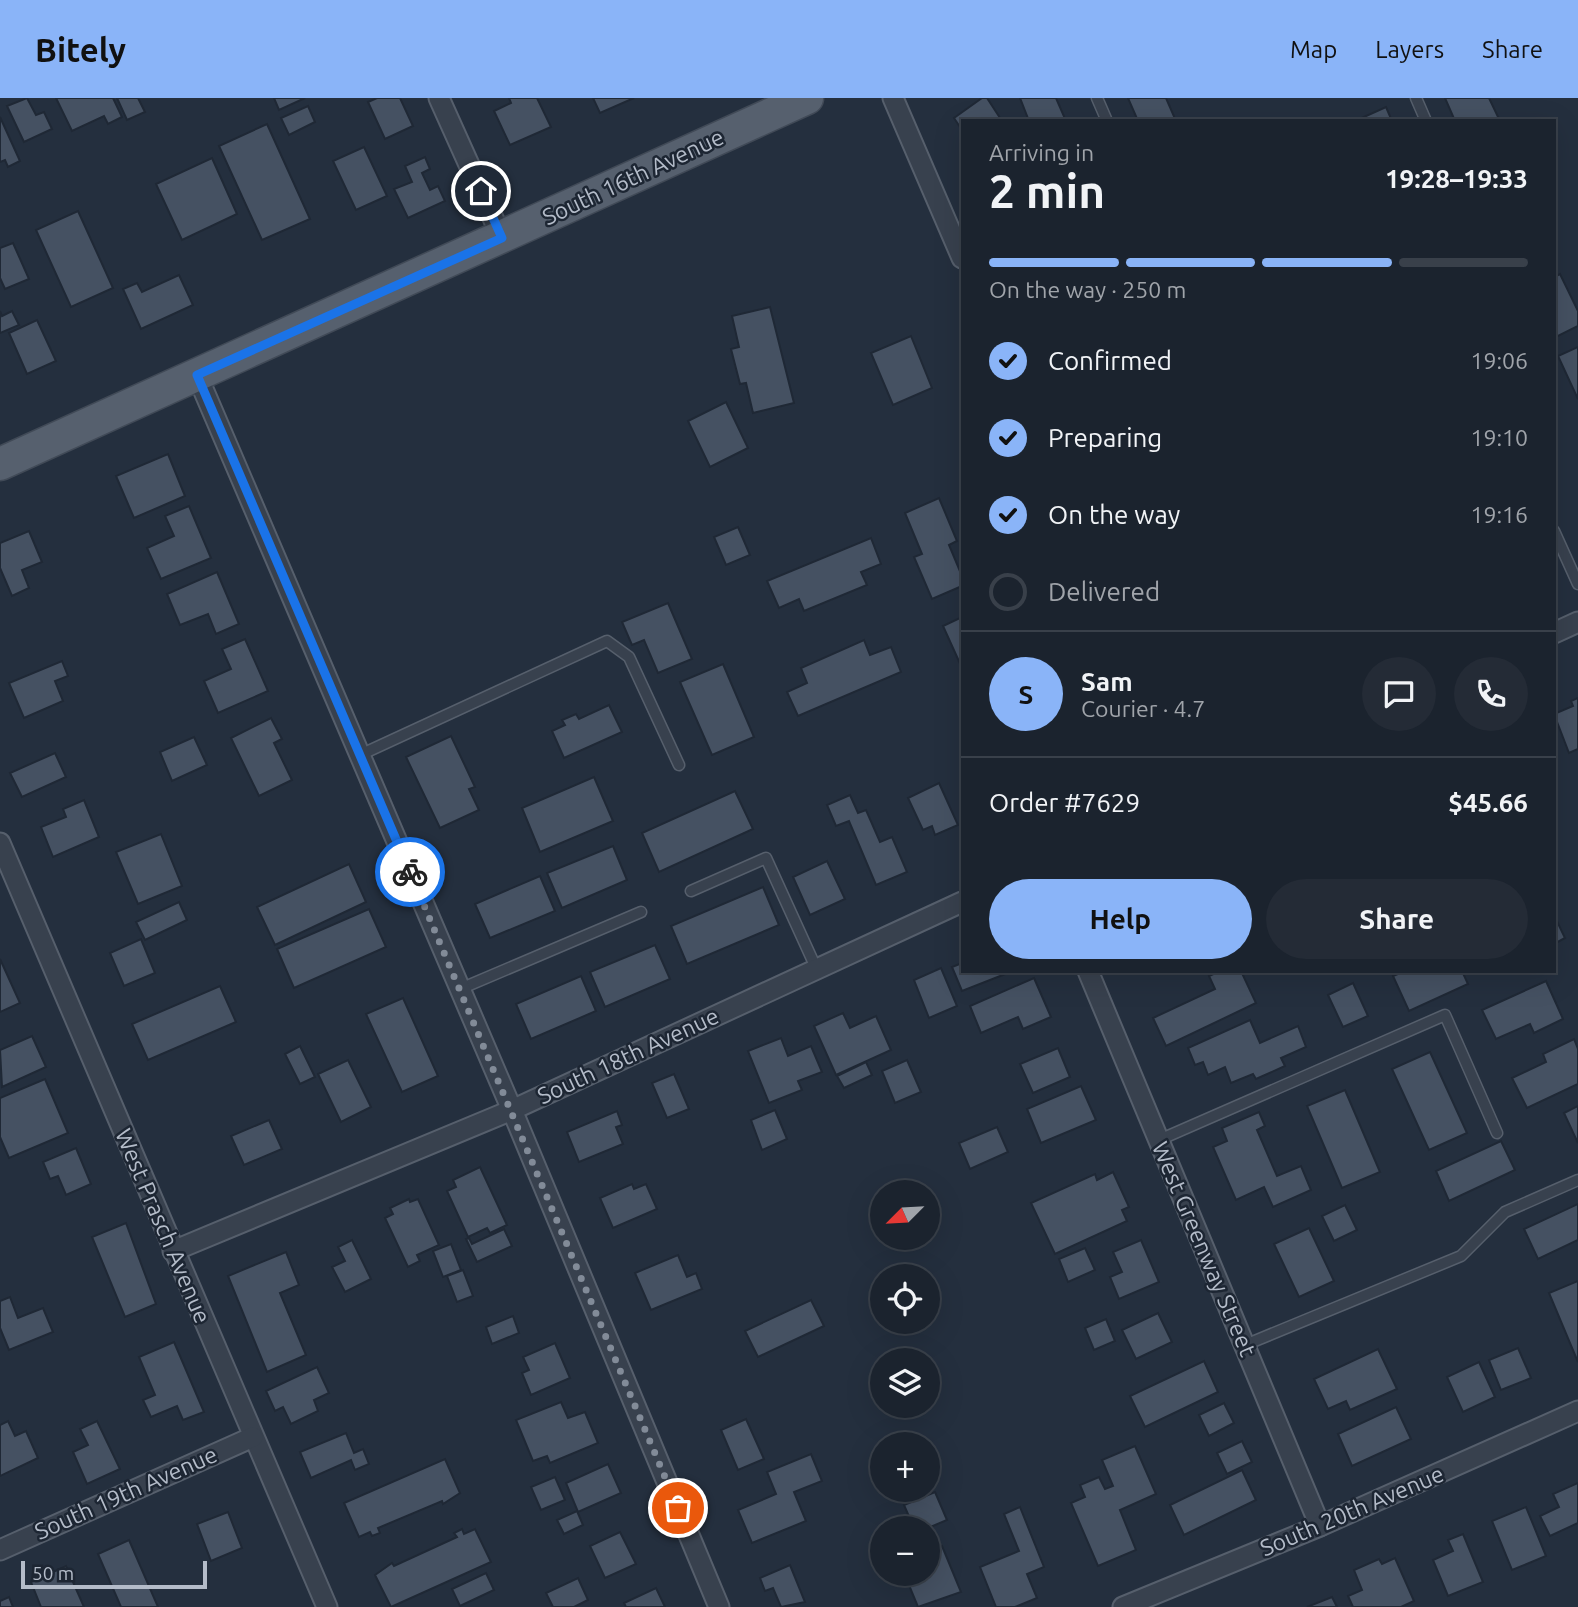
<!DOCTYPE html>
<html lang="en">
<head>
<meta charset="utf-8">
<style>
  body { margin:0; font-family:Ubuntu,sans-serif; background:#242b36; color:#f1f3f6; height:100vh; display:flex; flex-direction:column; font-size:26px; white-space:nowrap }
  * { box-sizing:border-box; margin:0 }
  p { font-size:23px; color:#a0a4aa }
  .icon { flex:none; width:38px; height:38px; fill:none; stroke:currentColor; stroke-width:2; stroke-linecap:round; stroke-linejoin:round }
  .map { position:relative; flex:1; overflow:hidden }
  .details { position:absolute; left:961px; top:21px; width:595px; height:854px; display:flex; flex-direction:column; background:#1b232e; border-radius:0px; box-shadow:0 7px 28px #0002,0 0 0 2px #39404a }
  .details>* { flex:none }
  .needle { width:46px; rotate:246deg }
  .buttons { position:absolute; left:870px; top:1082px; display:grid; gap:14px }
  .buttons a { display:grid; place-items:center; width:70px; height:70px; border-radius:50%; background:#1b232e; box-shadow:0 7px 28px #0002,0 0 0 2px #39404a; font-size:35px }
  .scale { position:absolute; left:21px; bottom:18px; width:186px; box-sizing:border-box; padding-left:7px; border:4px solid #b4bcc9; border-top:0; font-size:19px; line-height:24px; white-space:nowrap; color:#b4bcc9; -webkit-text-stroke:5px #1d2633; paint-order:stroke }
  .pin { position:absolute; display:grid; place-items:center; width:60px; height:60px; color:#fff; margin:-30px; border:4px solid #fff; border-radius:50%; box-shadow:0 2px 7px #0007 }
  .courier { position:absolute; display:grid; place-items:center; width:70px; height:70px; margin:-35px; border:5px solid #1a73e8; border-radius:50%; background:#fff; color:#222; box-shadow:0 2px 9px #0007 }
  .headline em { font-style:normal; font-weight:600 }
  .headline div { display:flex; flex-direction:column-reverse }
  .headline { display:flex; align-items:center; justify-content:space-between; height:119px; padding:0 28px }
  h1 { font-size:46px; font-weight:600; line-height:52px }
  .bar { display:grid; grid-template-columns:repeat(4,1fr); gap:10px 7px; align-content:center; height:84px; padding:0 28px }
  .bar i { height:9px; border-radius:5px; background:#39404a }
  .bar .on { background:#8ab4f8 }
  .bar p { grid-column:span 4 }
  .line { display:flex; align-items:center; gap:18px; padding:0 28px; border-top:2px solid #39404a }
  .line div { flex:1 }
  .round { display:grid; place-items:center; flex:none; width:74px; height:74px; border-radius:37px; background:#242b36 }
  ol { padding:0 28px; list-style:none }
  li { display:flex; align-items:center; gap:21px; height:77px }
  li p { margin-inline-start:auto }
  li .icon { padding:7px; border-radius:50%; background:#8ab4f8; color:#111; stroke-width:4 }
  li:last-child { color:#a0a4aa }
  li i { width:38px; height:38px; border:4px solid #39404a; border-radius:50% }
  .button { display:flex; gap:14px; margin-top:auto; padding:14px 28px }
  .button a { flex:1; height:80px; border-radius:42px; background:#8ab4f8; color:#111; font-size:28px; font-weight:600; line-height:80px; text-align:center }
  .button a+a { background:#242b36; color:#f1f3f6 }
  header { display:flex; align-items:center; gap:42px; box-sizing:border-box; height:98px; padding:0 35px; background:#8ab4f8; color:#111 }
  header strong { font-size:33px }
  nav { display:flex; gap:38px; margin-inline-start:auto; font-size:24px }
  .map>svg:first-child { display:block }
  .building { fill:#455162; stroke:#1f2835; stroke-width:2 }
  .lines { fill:none; stroke-linecap:round; stroke-linejoin:round }
  .service-casing { stroke:#565f6c; stroke-width:13 }
  .minor-casing { stroke:#565f6c; stroke-width:23 }
  .primary-casing { stroke:#414a57; stroke-width:35 }
  .service { stroke:#38414e; stroke-width:10 }
  .minor { stroke:#38414e; stroke-width:19 }
  .primary { stroke:#56606e; stroke-width:32 }
  .done { stroke:#828b98; stroke-width:7; stroke-dasharray:0 12.6 }
  .route { stroke:#1a73e8; stroke-width:9 }
  .labels { text-anchor:middle; stroke-width:5; stroke-linejoin:round; paint-order:stroke }
  .street-label { font-size:23px; fill:#b4bcc9; stroke:#1d2633 }
</style>
</head>
<body>
<header>
<strong>Bitely</strong>
<nav><a>Map</a><a>Layers</a><a>Share</a></nav>
</header>
<div class="map">
<svg width="1578" height="1509" viewBox="0 0 1578 1509">
  <rect width="100%" height="100%" fill="#242f3e"/>
  <!-- building -->
  <g class="building">
    <path d="M27,0L36,17L44,14L52,31L24,44L7,8Z"/>
    <path d="M56,0H113L122,19L108,26L104,18L72,33Z"/>
    <path d="M117,0H138L145,14L127,22Z"/>
    <path d="M274,0H305L279,12Z"/>
    <path d="M377,0H400L413,28L385,41L368,4Z"/>
    <path d="M509,0H537L551,29L510,47L494,13L511,5Z"/>
    <path d="M593,0H634L600,15Z"/>
    <path d="M982,0H987L1002,23H962V32L954,20Z"/>
    <path d="M1020,0H1056L1066,23H1029Z"/>
    <path d="M1128,0H1166L1176,23H1138Z"/>
    <path d="M1445,0H1489L1500,23H1455Z"/>
    <path d="M308,8L315,24L289,37L281,20Z"/>
    <path d="M1386,9L1392,23H1355Z"/>
    <path d="M0,19L20,63L8,69L5,62L0,64Z"/>
    <path d="M267,26L310,121L262,142L219,48Z"/>
    <path d="M364,49L387,98L356,112L333,63Z"/>
    <path d="M425,59L430,71L422,75L430,92L438,88L445,103L408,120L394,91L412,84L405,68Z"/>
    <path d="M212,60L237,116L182,142L156,86Z"/>
    <path d="M78,113L113,190L71,209L36,132Z"/>
    <path d="M13,145L29,181L5,191L0,180V150Z"/>
    <path d="M1560,176L1578,213V228L1554,240V179Z"/>
    <path d="M179,177L193,207L141,231L123,191L137,185L142,194Z"/>
    <path d="M770,209L794,305L753,315L746,285L740,286L731,251L739,249L732,218Z"/>
    <path d="M0,213L2,218L12,213L19,227L0,235Z"/>
    <path d="M37,222L56,263L27,276L9,235Z"/>
    <path d="M911,238L932,290L893,307L871,255Z"/>
    <path d="M1578,249V301L1558,258Z"/>
    <path d="M726,304L748,350L710,369L688,323Z"/>
    <path d="M168,356L185,398L134,420L116,378Z"/>
    <path d="M939,400L957,443L949,447L962,478V488L932,501L914,459L922,456L905,415Z"/>
    <path d="M189,408L211,460L161,481L147,450L174,438L165,418Z"/>
    <path d="M738,429L750,457L726,467L714,439Z"/>
    <path d="M29,433L42,464L22,472L29,490L12,498L0,470V445Z"/>
    <path d="M871,440L881,466L861,474L867,487L804,513L799,501L779,510L767,483Z"/>
    <path d="M217,474L239,526L216,536L208,516L180,527L167,496Z"/>
    <path d="M668,505L692,561L658,575L644,542L632,547L622,524Z"/>
    <path d="M962,519V570L943,528Z"/>
    <path d="M245,541L268,593L218,615L204,583L231,571L222,551Z"/>
    <path d="M864,542L870,557L891,549L901,574L798,618L787,594L807,585L801,570Z"/>
    <path d="M62,563L68,578L55,583L63,603L24,620L9,585Z"/>
    <path d="M723,566L754,639L712,657L680,584Z"/>
    <path d="M1578,600V651L1569,655L1554,616L1573,608L1571,603Z"/>
    <path d="M609,607L622,634L564,660L552,633L565,627L562,622L576,616L579,621Z"/>
    <path d="M271,620L282,641L274,645L292,682L259,698L231,640Z"/>
    <path d="M451,638L475,689L469,691L479,712L440,730L406,659Z"/>
    <path d="M194,639L207,667L172,683L160,654Z"/>
    <path d="M55,655L66,679L22,699L10,675Z"/>
    <path d="M594,679L613,723L540,754L522,710Z"/>
    <path d="M939,685L958,727L935,737L932,728L923,732L908,700Z"/>
    <path d="M735,693L753,731L659,774L642,735Z"/>
    <path d="M850,697L858,715L866,712L880,744L892,739L907,774L876,787L849,723L836,728L827,707Z"/>
    <path d="M84,702L99,739L53,759L41,729L66,719L63,711Z"/>
    <path d="M161,736L182,788L138,806L116,754Z"/>
    <path d="M613,748L627,782L562,810L547,775Z"/>
    <path d="M827,763L845,801L810,817L793,779Z"/>
    <path d="M349,766L366,804L275,847L257,809Z"/>
    <path d="M540,778L555,813L490,840L475,806Z"/>
    <path d="M763,789L779,827L687,866L671,828Z"/>
    <path d="M179,804L187,822L145,842L136,824Z"/>
    <path d="M369,811L386,849L294,890L277,851Z"/>
    <path d="M1554,817L1565,840L1554,846Z"/>
    <path d="M141,841L155,875L124,888L110,855Z"/>
    <path d="M655,847L670,881L605,909L590,874Z"/>
    <path d="M0,861L20,905L0,914Z"/>
    <path d="M962,865V873H1013L962,893L952,869Z"/>
    <path d="M941,870L957,908L929,920L914,882Z"/>
    <path d="M1220,873H1241L1256,905L1166,948L1153,920L1215,891L1209,878Z"/>
    <path d="M1405,873H1462L1468,886L1409,913L1393,878Z"/>
    <path d="M581,878L596,913L531,941L516,906Z"/>
    <path d="M1034,880L1051,919L1023,931L1018,919L981,935L970,908Z"/>
    <path d="M1546,883L1563,921L1534,935L1530,926L1496,941L1482,912Z"/>
    <path d="M1353,885L1368,918L1343,929L1328,897Z"/>
    <path d="M220,888L236,924L148,962L132,926Z"/>
    <path d="M403,900L438,978L402,994L366,916Z"/>
    <path d="M843,915L850,930L876,918L891,952L836,977L814,928Z"/>
    <path d="M1250,922L1260,945L1298,928L1306,949L1281,960L1285,968L1256,981L1253,976L1231,985L1225,969L1208,977L1203,964L1195,967L1188,950Z"/>
    <path d="M32,938L46,969L2,989L0,952Z"/>
    <path d="M781,940L788,958L811,948L822,974L798,983L802,992L769,1005L748,953Z"/>
    <path d="M1574,941L1578,951V986L1527,1010L1512,980L1546,964L1543,956Z"/>
    <path d="M300,948L315,979L300,986L285,956Z"/>
    <path d="M1058,950L1070,979L1033,995L1020,966Z"/>
    <path d="M1430,954L1467,1035L1429,1052L1392,971Z"/>
    <path d="M348,962L371,1009L341,1024L318,976Z"/>
    <path d="M907,962L921,994L895,1005L882,973Z"/>
    <path d="M866,964L872,977L844,990L837,978Z"/>
    <path d="M674,976L689,1011L667,1020L652,985Z"/>
    <path d="M45,981L68,1035L9,1060L0,1039V1000Z"/>
    <path d="M1081,988L1096,1022L1041,1045L1027,1011Z"/>
    <path d="M1345,992L1380,1074L1342,1090L1307,1008Z"/>
    <path d="M1578,1008V1045L1564,1015Z"/>
    <path d="M775,1012L787,1041L762,1052L751,1022Z"/>
    <path d="M617,1013L622,1027L616,1029L623,1046L579,1064L567,1034Z"/>
    <path d="M1259,1014L1265,1028L1257,1032L1277,1078L1301,1068L1311,1092L1273,1109L1264,1089L1236,1102L1213,1049L1227,1043L1222,1030Z"/>
    <path d="M269,1022L282,1051L244,1067L231,1038Z"/>
    <path d="M997,1029L1008,1054L970,1071L959,1045Z"/>
    <path d="M1501,1043L1515,1072L1449,1103L1436,1073Z"/>
    <path d="M76,1050L91,1086L66,1097L58,1078L50,1081L43,1064Z"/>
    <path d="M480,1069L507,1127L490,1135L487,1130L468,1139L447,1093L456,1089L453,1082Z"/>
    <path d="M1113,1074L1129,1109L1122,1112L1127,1123L1055,1156L1031,1105L1095,1076L1097,1082Z"/>
    <path d="M632,1086L634,1091L646,1086L657,1111L613,1130L600,1100Z"/>
    <path d="M409,1101L410,1104L418,1101L439,1147L417,1157L420,1163L408,1169L385,1120L393,1116L390,1110Z"/>
    <path d="M1578,1106V1142L1538,1161L1524,1131Z"/>
    <path d="M1345,1107L1357,1132L1334,1143L1322,1118Z"/>
    <path d="M126,1125L156,1206L125,1219L92,1139Z"/>
    <path d="M1309,1130L1334,1183L1299,1199L1274,1146Z"/>
    <path d="M504,1131L512,1148L477,1164L466,1141L469,1140L472,1146Z"/>
    <path d="M352,1142L371,1181L345,1194L332,1169L345,1163L338,1149Z"/>
    <path d="M1141,1142L1159,1184L1119,1201L1110,1179L1122,1174L1113,1154Z"/>
    <path d="M451,1146L461,1172L443,1179L433,1153Z"/>
    <path d="M1085,1150L1095,1172L1068,1184L1059,1161Z"/>
    <path d="M286,1154L299,1187L280,1195L306,1257L267,1274L228,1178Z"/>
    <path d="M678,1157L687,1179L696,1175L702,1191L651,1212L635,1175Z"/>
    <path d="M463,1172L473,1198L457,1204L447,1178Z"/>
    <path d="M1578,1183V1264L1549,1195Z"/>
    <path d="M10,1199L18,1220L43,1210L53,1234L9,1252L0,1230V1203Z"/>
    <path d="M811,1202L824,1228L758,1259L745,1233Z"/>
    <path d="M1158,1215L1172,1244L1136,1261L1122,1232Z"/>
    <path d="M513,1218L519,1235L492,1246L486,1229Z"/>
    <path d="M1106,1221L1115,1243L1094,1252L1085,1230Z"/>
    <path d="M174,1244L204,1314L183,1322L177,1308L151,1319L143,1302L155,1297L139,1259Z"/>
    <path d="M555,1245L570,1280L531,1297L522,1275L529,1272L523,1259Z"/>
    <path d="M1518,1250L1531,1280L1501,1292L1489,1262Z"/>
    <path d="M1378,1251L1397,1291L1350,1312L1346,1303L1328,1311L1314,1281Z"/>
    <path d="M1204,1263L1218,1294L1145,1329L1130,1298Z"/>
    <path d="M1479,1264L1495,1299L1463,1314L1447,1279Z"/>
    <path d="M317,1269L329,1295L314,1302L318,1313L291,1326L283,1309L275,1313L266,1293Z"/>
    <path d="M561,1304L568,1320L585,1314L598,1345L550,1365L547,1358L533,1363L516,1322Z"/>
    <path d="M1224,1305L1234,1325L1209,1338L1199,1317Z"/>
    <path d="M1396,1309L1411,1341L1352,1368L1338,1336Z"/>
    <path d="M746,1321L764,1361L738,1372L721,1332Z"/>
    <path d="M8,1323L15,1338L26,1333L38,1360L0,1378V1327Z"/>
    <path d="M97,1323L120,1371L87,1386L73,1354L88,1347L80,1331Z"/>
    <path d="M346,1335L354,1355L363,1351L369,1366L355,1372L351,1362L311,1380L300,1354Z"/>
    <path d="M1242,1343L1252,1364L1227,1376L1217,1355Z"/>
    <path d="M1135,1348L1156,1396L1120,1412L1136,1452L1098,1468L1071,1405L1085,1399L1080,1387L1099,1379L1105,1391L1113,1388L1102,1362Z"/>
    <path d="M811,1356L822,1383L794,1394L806,1423L752,1445L738,1412L776,1396L767,1374Z"/>
    <path d="M445,1361L460,1395L443,1406L442,1403L378,1430L380,1435L372,1438L370,1434L359,1439L344,1405Z"/>
    <path d="M608,1366L621,1395L578,1414L566,1385Z"/>
    <path d="M1242,1372L1256,1402L1184,1437L1170,1407Z"/>
    <path d="M555,1379L565,1402L541,1412L531,1389Z"/>
    <path d="M1578,1385V1425L1550,1438L1540,1418L1559,1409L1553,1396Z"/>
    <path d="M935,1394L947,1422L928,1430H914L904,1407Z"/>
    <path d="M1020,1409L1044,1469L1027,1476L1037,1500L1015,1509H996L980,1469L1019,1453L1004,1416Z"/>
    <path d="M1526,1409L1546,1458L1512,1472L1492,1423Z"/>
    <path d="M577,1413L583,1427L564,1436L557,1422Z"/>
    <path d="M228,1414L242,1450L211,1463L197,1426Z"/>
    <path d="M462,1431L464,1436L475,1431L491,1464L391,1509L375,1477L392,1465L394,1468L457,1439L454,1435Z"/>
    <path d="M620,1434L636,1466L605,1480L590,1448Z"/>
    <path d="M1463,1436L1483,1484L1448,1498L1433,1462L1453,1453L1448,1442Z"/>
    <path d="M129,1442L158,1509H121L98,1456Z"/>
    <path d="M942,1448L961,1494L918,1509L904,1475H928V1454Z"/>
    <path d="M1395,1460L1414,1503L1401,1509H1353L1348,1498L1362,1492L1354,1472L1379,1461L1382,1466Z"/>
    <path d="M790,1467L805,1504L781,1509L773,1490L765,1493L760,1480Z"/>
    <path d="M66,1468L84,1509H41L31,1484Z"/>
    <path d="M486,1475L494,1492L460,1508L452,1491Z"/>
    <path d="M578,1480L588,1502L574,1509H553L546,1495Z"/>
    <path d="M656,1490L665,1509H626L624,1505Z"/>
    <path d="M9,1499L13,1509H0V1503Z"/>
    <path d="M1332,1499L1337,1509H1307Z"/>
  </g>
  <g class="lines">
    <defs>
      <g id="service">
        <path d="M1097,0L1107,23"/>
        <path d="M1416,0L1426,23"/>
        <path d="M1554,433L1578,486"/>
        <path d="M360,657L607,543L629,559L679,667"/>
        <path d="M691,793L766,760L817,872"/>
        <path d="M460,891L641,814"/>
        <path d="M1159,1042L1445,917L1497,1035"/>
        <path d="M1245,1247L1461,1158L1505,1114L1578,1082"/>
      </g>
      <g id="minor">
        <path d="M439,0L502,140"/>
        <path d="M893,0L962,160"/>
        <path d="M197,277L512,1012L719,1509"/>
        <path d="M1554,535L1578,524"/>
        <path d="M0,745L327,1509"/>
        <path d="M1088,873L1320,1428"/>
        <path d="M173,1153L512,1012L962,804"/>
        <path d="M0,1452L253,1339"/>
        <path d="M1123,1509L1320,1428L1578,1313"/>
      </g>
      <path id="primary" d="M0,366L807,0"/>
    </defs>
    <!-- service casing -->
    <use href="#service" class="service-casing"/>
    <!-- minor casing -->
    <use href="#minor" class="minor-casing"/>
    <!-- primary casing -->
    <use href="#primary" class="primary-casing"/>
    <!-- service -->
    <use href="#service" class="service"/>
    <!-- minor -->
    <use href="#minor" class="minor"/>
    <!-- primary -->
    <use href="#primary" class="primary"/>
  </g>
  <g class="lines">
    <!-- done -->
    <path class="done" d="M410,774L678,1410"/>
    <!-- route -->
    <path class="route" d="M410,774L197,277L502,140L481,93"/>
  </g>
  <g class="labels">
    <!-- street labels -->
    <g class="street-label">
      <text transform="translate(633 79) rotate(-25)" y="8">South 16th Avenue</text>
      <text transform="translate(628 958) rotate(-25)" y="8">South 18th Avenue</text>
      <text transform="translate(163 1128) rotate(67)" y="8">West Prasch Avenue</text>
      <text transform="translate(1204 1151) rotate(67)" y="8">West Greenway Street</text>
      <text transform="translate(126 1395) rotate(-24)" y="8">South 19th Avenue</text>
      <text transform="translate(1352 1413) rotate(-23)" y="8">South 20th Avenue</text>
    </g>
  </g>
</svg>
<div class="buttons">
<a><svg class="needle" viewBox="-14 -14 28 28"><path d="M0-13l5 13h-10z" fill="#e53935"/><path d="M0 13l5-13h-10z" fill="#a0a4aa"/></svg></a>
<a><svg class="icon" aria-label="locate" viewBox="0 0 24 24"><circle cx="12" cy="12" r="6"/><path d="M12 2v4M12 18v4M2 12h4M18 12h4"/></svg></a>
<a><svg class="icon" aria-label="layers" viewBox="0 0 24 24"><path d="M12 4l9 5-9 5-9-5zM3 14l9 5 9-5"/></svg></a>
<a>+</a>
<a>−</a>
</div>
<div class="scale">50 m</div>
<div class="pin" style="left:678px;top:1410px;background:#ea580c"><svg class="icon" aria-label="bag" viewBox="0 0 24 24"><path d="M5 8h14l-1 12H6zM9 8a3 3 0 0 1 6 0"/></svg></div>
<div class="pin" style="left:481px;top:93px;background:#1f2937"><svg class="icon" aria-label="home" viewBox="0 0 24 24"><path d="M3 11l9-7 9 7M6 9v11h12V9"/></svg></div>
<div class="courier" style="left:410px;top:774px"><svg class="icon" aria-label="bike" viewBox="0 0 24 24"><circle cx="6" cy="16" r="4"/><circle cx="18" cy="16" r="4"/><path d="M6 16l4-8h5l3 8M10 8l3 8H6M13 5h3"/></svg></div>
<section class="details">
<div class="headline"><div><h1>2 min</h1><p>Arriving in</p></div><em>19:28–19:33</em></div>
<div class="bar"><i class="on"></i><i class="on"></i><i class="on"></i><i></i><p>On the way · 250 m</p></div>
<ol>
<li><svg class="icon" aria-label="check" viewBox="0 0 24 24"><path d="M5 12l5 5 9-10"/></svg>Confirmed<p>19:06</p></li>
<li><svg class="icon" aria-label="check" viewBox="0 0 24 24"><path d="M5 12l5 5 9-10"/></svg>Preparing<p>19:10</p></li>
<li><svg class="icon" aria-label="check" viewBox="0 0 24 24"><path d="M5 12l5 5 9-10"/></svg>On the way<p>19:16</p></li>
<li><i></i>Delivered</li>
</ol>
<div class="line" style="height:126px"><b class="round" style="background:#8ab4f8;color:#111">S</b><div><b>Sam</b><p>Courier · 4.7</p></div><a class="round"><svg class="icon" aria-label="chat" viewBox="0 0 24 24"><path d="M4 5h16v11H9l-5 4z"/></svg></a><a class="round"><svg class="icon" aria-label="phone" viewBox="0 0 24 24"><path d="M5 4h4l2 5-3 2q2 4 5 5l2-3 5 2v4C11 20 4 13 5 4z"/></svg></a></div>
<div class="line" style="height:91px"><div>Order #7629</div><b>$45.66</b></div>
<div class="button"><a>Help</a><a>Share</a></div>
</section>
</div>
</body>
</html>
